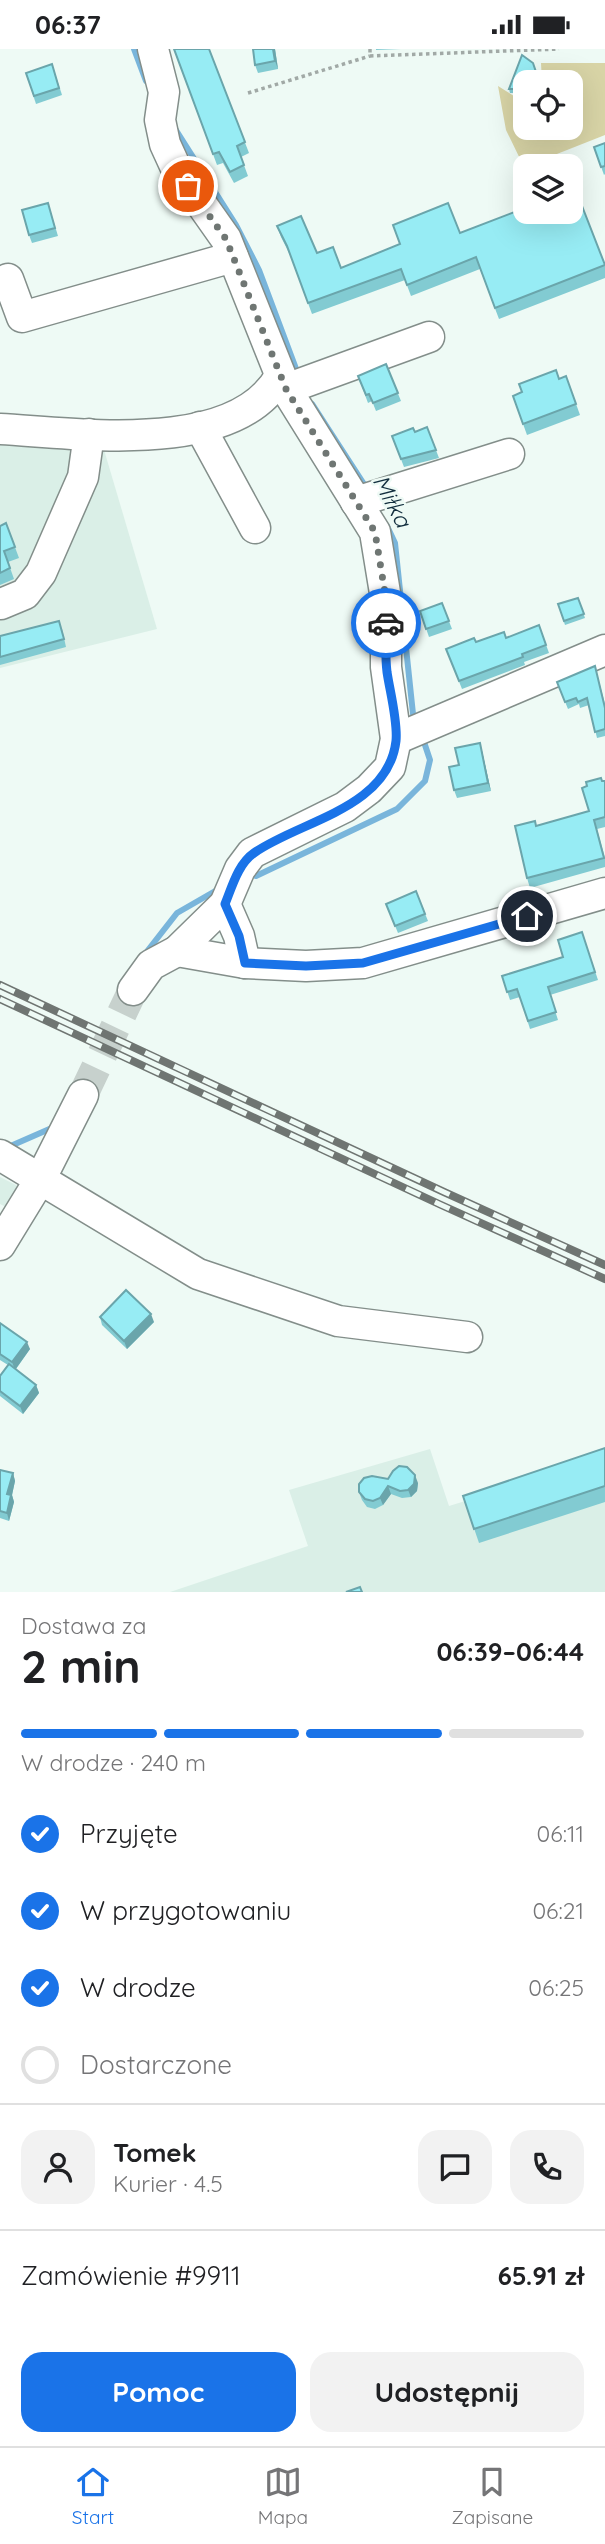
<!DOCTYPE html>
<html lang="pl">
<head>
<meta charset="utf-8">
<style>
  body { margin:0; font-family:Quicksand,sans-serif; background:#f2f2f2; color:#202124; height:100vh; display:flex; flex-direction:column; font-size:26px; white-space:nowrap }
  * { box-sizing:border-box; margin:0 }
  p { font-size:23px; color:#757577 }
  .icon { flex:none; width:38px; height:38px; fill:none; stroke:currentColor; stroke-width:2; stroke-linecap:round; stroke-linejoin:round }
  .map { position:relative; height:1543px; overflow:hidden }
  .details { display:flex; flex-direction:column; background:#fff; flex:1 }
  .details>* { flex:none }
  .tools { position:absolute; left:513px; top:21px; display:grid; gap:14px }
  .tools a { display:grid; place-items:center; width:70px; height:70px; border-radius:14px; background:#fff; box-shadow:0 7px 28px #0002; font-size:35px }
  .pin { position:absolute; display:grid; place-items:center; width:60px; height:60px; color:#fff; margin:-30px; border:4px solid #fff; border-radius:50%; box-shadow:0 2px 7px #0007 }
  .courier { position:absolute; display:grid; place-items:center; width:70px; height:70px; margin:-35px; border:5px solid #1a73e8; border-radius:50%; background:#fff; color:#222; box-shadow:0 2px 9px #0007 }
  .summary em { font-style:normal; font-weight:700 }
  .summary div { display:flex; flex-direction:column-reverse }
  .summary { display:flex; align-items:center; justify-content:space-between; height:119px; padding:0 21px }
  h1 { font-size:46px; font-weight:700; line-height:52px }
  .bar { display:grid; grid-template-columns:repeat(4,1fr); gap:10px 7px; align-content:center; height:84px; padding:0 21px }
  .bar i { height:9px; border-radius:5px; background:#e0e0e0 }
  .bar .current { background:#1a73e8 }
  .bar p { grid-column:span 4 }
  .line { display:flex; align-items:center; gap:18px; padding:0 21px; border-top:2px solid #e0e0e0 }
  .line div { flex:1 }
  .round { display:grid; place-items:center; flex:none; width:74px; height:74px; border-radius:21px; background:#f2f2f2 }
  ol { padding:0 21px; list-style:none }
  li { display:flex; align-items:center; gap:21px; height:77px }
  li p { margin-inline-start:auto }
  li .icon { padding:7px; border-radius:50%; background:#1a73e8; color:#fff; stroke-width:4 }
  li:last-child { color:#757577 }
  li i { width:38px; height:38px; border:4px solid #e0e0e0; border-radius:50% }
  .action { display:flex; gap:14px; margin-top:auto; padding:14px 21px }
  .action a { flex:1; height:80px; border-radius:21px; background:#1a73e8; color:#fff; font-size:28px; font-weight:700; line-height:80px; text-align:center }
  .action a+a { background:#f2f2f2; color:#202124 }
  .status { display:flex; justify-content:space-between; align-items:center; height:49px; padding:0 35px; background:#fff; direction:ltr }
  .status svg { height:19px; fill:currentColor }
  .tab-bar { display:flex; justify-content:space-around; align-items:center; height:98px; border-top:2px solid #e0e0e0; background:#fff; font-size:19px; color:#757577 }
  .tab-bar a { display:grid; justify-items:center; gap:4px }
  .tab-bar .current { color:#1a73e8 }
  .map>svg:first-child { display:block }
  .built { fill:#daefe7 }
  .green { fill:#d8d4a6 }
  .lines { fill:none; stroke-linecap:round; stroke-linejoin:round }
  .stream { stroke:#79b5db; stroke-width:6 }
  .minor-tunnel { stroke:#c7d1cd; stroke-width:30; stroke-dasharray:30 15; stroke-linecap:butt }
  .minor-casing { stroke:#838e8a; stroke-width:33 }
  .path { stroke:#a1a9a6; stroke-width:3.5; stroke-dasharray:3.5 3.5; stroke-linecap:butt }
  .minor { stroke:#fff; stroke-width:30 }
  .rail-casing { stroke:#6f7572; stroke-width:8 }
  .rail { stroke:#eefaf5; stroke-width:5; stroke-dasharray:16; stroke-linecap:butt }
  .wall { fill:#82cbd2 }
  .shaded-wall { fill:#6aa5ab }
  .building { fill:#97ecf4; stroke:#6aa5ab; stroke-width:2 }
  .done { stroke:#6f7673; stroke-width:7; stroke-dasharray:0 12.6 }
  .route { stroke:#1a73e8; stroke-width:9 }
  .labels { text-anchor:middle; stroke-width:5; stroke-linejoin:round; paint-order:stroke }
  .water-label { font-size:23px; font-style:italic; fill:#112d3d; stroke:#eefaf5 }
</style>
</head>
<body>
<div class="status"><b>06:37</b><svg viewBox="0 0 49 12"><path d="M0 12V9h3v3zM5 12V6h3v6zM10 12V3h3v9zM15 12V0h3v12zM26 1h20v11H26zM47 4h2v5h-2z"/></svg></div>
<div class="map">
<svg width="605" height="1543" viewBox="0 0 605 1543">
  <rect width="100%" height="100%" fill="#eefaf5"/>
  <!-- built -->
  <g class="built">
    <path d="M0,390L102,394L157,580L0,619Z"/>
    <path d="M0,1128L18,1137L6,1158L0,1155Z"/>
    <path d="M430,1400L449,1457L605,1409V1543H170L308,1497L289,1441Z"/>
  </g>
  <!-- green -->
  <path class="green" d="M541,14H605V86L524,118L506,81L498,37L517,49H525V79H570V33H542Z"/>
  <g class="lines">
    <!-- stream -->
    <g class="stream">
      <path d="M134,0L146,32"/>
      <path d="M174,78L236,176L259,221L298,325"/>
      <path d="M312,355L367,440"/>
      <path d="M387,477L395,494L413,665"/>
      <path d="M256,827L397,760L425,732L430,711L422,687"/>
      <path d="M145,905L177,864L217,841"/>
      <path d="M6,1099L54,1078"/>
    </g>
    <!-- minor-tunnel -->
    <path class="minor-tunnel" d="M83,1046L133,941"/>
    <defs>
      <g id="minor">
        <path d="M8,230L22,268L233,208"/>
        <path d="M286,340L429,288"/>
        <path d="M200,378L255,479"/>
        <path d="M0,380C77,384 235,408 280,327"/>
        <path d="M356,453L509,405"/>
        <path d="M1,555L25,545L41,524L83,428L89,385"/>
        <path d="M396,690L605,601"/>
        <path d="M225,855L239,887L245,914"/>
        <path d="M177,902L245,914L306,917L363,914L605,844"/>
        <path d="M133,941L151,916L177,902L225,855L240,820L252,804L345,758L369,740L390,718L396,690L386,618V550L375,483L286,340L226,190L176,119L165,95L160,71L164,43L153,0"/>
        <path d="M0,1106L198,1225L338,1272L467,1288"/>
        <path d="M0,1196L41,1129L83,1046"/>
      </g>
    </defs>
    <!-- minor casing -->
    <use href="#minor" class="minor-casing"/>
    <!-- path -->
    <g class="path">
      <path d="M370,0V7L559,0"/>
      <path d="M248,44L370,7"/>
    </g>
    <!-- minor -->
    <use href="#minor" class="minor"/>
    <defs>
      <g id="rail">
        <path d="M0,936L444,1143L605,1216"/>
        <path d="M0,950L439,1155L605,1230"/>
      </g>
    </defs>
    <!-- rail casing -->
    <use href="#rail" class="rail-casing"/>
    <!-- rail -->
    <use href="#rail" class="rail"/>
  </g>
  <!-- wall -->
  <g class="wall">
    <path d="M174,0H209L249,104L241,108L248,127L234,134L223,114L217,116Z"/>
    <path d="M275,0L278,20L258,24L255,16Z"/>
    <path d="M376,0H401L376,1Z"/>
    <path d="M52,15L62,46L36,55L26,24Z"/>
    <path d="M538,27L536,33H525V44H510L509,40Z"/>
    <path d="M605,94V125L604,126L594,98Z"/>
    <path d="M48,154L58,187L32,194L29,186Z"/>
    <path d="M277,177L317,204L341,219L460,184L605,215V229L499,270L480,220L411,247L405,231L312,265L291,208L281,188Z"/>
    <path d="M386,315L401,352L376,362L372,352L368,354L358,327Z"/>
    <path d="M566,327L580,366L527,386L513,347Z"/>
    <path d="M427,378L439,409L404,418L392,387L415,383Z"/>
    <path d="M6,474L19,509L8,513L14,530L0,536V477Z"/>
    <path d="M578,549L585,569L565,576L558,555Z"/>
    <path d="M442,554L452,580L429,588L420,562Z"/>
    <path d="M539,576L549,604L524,613L525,616L462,640L446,600L506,589Z"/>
    <path d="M62,580L66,598L0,616V587Z"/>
    <path d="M595,617L605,655V687L597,689L589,656L580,659L579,655L568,660L557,633Z"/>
    <path d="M482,702L491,742L457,749L454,741L459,716Z"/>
    <path d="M605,732V778L597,780L605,809V818L530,839L527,829L537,777L589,762L587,737Z"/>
    <path d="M416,842L428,872L398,884L386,855Z"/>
    <path d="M582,883L598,931L550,946L558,971L530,980L520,948L510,951L502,927L563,908Z"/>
    <path d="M100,1268L154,1273L127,1300L102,1276Z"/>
    <path d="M0,1274L30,1300L16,1320L36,1336L39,1344L23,1365L0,1347V1327L8,1316L0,1311Z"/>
    <path d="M605,1399V1453L479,1494L463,1447Z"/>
    <path d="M0,1421L13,1424L15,1432L12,1446L14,1453L9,1472L0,1469Z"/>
    <path d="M418,1434L417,1442L411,1448L402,1449L391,1445L383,1456L375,1460L367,1458L362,1451L359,1443V1435Z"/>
  </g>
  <!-- shaded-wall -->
  <g class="shaded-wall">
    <path d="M273,0H275L278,20L275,12Z"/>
    <path d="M536,23L538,27L536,33H533Z"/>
    <path d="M480,694L482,702L491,742L488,734Z"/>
    <path d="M151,1265L154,1273L127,1300L124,1292Z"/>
    <path d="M27,1293L30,1300L15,1321L12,1313Z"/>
    <path d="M36,1336L39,1344L23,1365L20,1357Z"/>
    <path d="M13,1424L15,1432L12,1446L14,1453L9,1472L7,1464V1445Z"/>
    <path d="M415,1426L418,1434L417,1442L411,1448L408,1441Z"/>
    <path d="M388,1437L391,1445L383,1456L380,1449Z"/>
  </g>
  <!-- building -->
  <g class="building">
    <path d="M174,0H209L245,93L237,97L244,116L230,123L219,103L213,105Z"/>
    <path d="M253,0H273L275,12L255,16Z"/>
    <path d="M522,6L533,14L536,23L533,33H525V40H509Z"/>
    <path d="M52,15L59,39L34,47L26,24Z"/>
    <path d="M605,94V117L601,118L594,98Z"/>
    <path d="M575,139L605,216L495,259L476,208L407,236L401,220L308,254L287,197L277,177L301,167L317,204L333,198L341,219L400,195L393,176L448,154L460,184L525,159V163H570V141Z"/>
    <path d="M48,154L55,179L29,186L22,161Z"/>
    <path d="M386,315L398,344L373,354L369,345L366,346L358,327Z"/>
    <path d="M556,321L559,330L566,327L576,355L523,375L513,347L522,343L519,335Z"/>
    <path d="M427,378L436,401L401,410L392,387L413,379L415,383Z"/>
    <path d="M6,474L15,498L4,502L10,519L0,524V477Z"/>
    <path d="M578,549L584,565L564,572L558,555Z"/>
    <path d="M442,554L449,572L426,580L420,562Z"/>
    <path d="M59,572L64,590L0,608V587Z"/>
    <path d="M539,576L546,596L522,605L523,608L459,632L446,600L474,589L476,593L504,583L506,589Z"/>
    <path d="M595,617L605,659V680L595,683L587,649L578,653L576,649L565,653L557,633Z"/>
    <path d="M480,694L488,734L454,741L449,718L459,716L455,699Z"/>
    <path d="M601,729L602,732H605V768L594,771L604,809L527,829L515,777L535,772L536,777L589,762L582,739L587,737L586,733Z"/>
    <path d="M416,842L425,865L395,877L386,855Z"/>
    <path d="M582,883L595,923L548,938L556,963L528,972L517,940L507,943L502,927L563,908L558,891Z"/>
    <path d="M126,1241L151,1265L124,1292L100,1268Z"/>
    <path d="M0,1274L27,1293L12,1313L0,1305Z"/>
    <path d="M9,1315L36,1336L20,1357L0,1342V1327Z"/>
    <path d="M605,1399V1437L474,1480L463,1447Z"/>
    <path d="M399,1417L407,1418L415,1426L414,1435L408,1441L400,1442L388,1437L380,1449L373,1452L365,1450L359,1443V1435L364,1429L372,1427L388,1430L393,1422Z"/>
    <path d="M0,1421L13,1424L7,1445L11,1446L7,1464L0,1462Z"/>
    <path d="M360,1538L362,1543H346Z"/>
  </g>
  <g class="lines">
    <!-- done -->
    <path class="done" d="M188,137L226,190L286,340L375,483L386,550V574"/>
    <!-- route -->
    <path class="route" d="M386,574C386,590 385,607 387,623C390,643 398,673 396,692C388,760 299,772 254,804C238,815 232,838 225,855L239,887L245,914L306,917L363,914L527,867"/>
  </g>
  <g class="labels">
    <!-- water labels -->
    <g class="water-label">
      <text transform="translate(392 452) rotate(62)" y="8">Miłka</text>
    </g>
  </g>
</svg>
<div class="tools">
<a><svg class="icon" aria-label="locate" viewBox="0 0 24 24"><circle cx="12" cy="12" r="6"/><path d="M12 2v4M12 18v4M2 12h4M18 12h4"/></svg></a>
<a><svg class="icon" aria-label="layers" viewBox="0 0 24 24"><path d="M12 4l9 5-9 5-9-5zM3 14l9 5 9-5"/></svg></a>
</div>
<div class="pin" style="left:188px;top:137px;background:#ea580c"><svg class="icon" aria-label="bag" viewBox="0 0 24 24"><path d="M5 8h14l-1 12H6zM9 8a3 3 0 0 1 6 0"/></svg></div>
<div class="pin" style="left:527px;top:867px;background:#1f2937"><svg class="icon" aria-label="home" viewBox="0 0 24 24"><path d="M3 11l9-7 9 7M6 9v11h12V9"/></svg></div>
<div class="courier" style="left:386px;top:574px"><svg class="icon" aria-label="car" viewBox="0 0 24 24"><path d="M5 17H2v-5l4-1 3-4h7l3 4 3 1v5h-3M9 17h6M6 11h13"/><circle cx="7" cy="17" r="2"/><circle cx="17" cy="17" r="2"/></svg></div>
</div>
<section class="details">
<div class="summary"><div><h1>2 min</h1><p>Dostawa za</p></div><em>06:39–06:44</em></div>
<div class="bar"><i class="current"></i><i class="current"></i><i class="current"></i><i></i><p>W drodze · 240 m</p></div>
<ol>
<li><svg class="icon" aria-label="check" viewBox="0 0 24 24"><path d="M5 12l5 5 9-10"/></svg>Przyjęte<p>06:11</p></li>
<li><svg class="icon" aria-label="check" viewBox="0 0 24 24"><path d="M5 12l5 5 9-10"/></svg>W przygotowaniu<p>06:21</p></li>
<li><svg class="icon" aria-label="check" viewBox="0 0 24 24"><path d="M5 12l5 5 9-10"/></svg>W drodze<p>06:25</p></li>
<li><i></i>Dostarczone</li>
</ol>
<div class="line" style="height:126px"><a class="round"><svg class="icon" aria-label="person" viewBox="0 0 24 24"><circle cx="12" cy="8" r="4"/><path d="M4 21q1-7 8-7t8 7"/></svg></a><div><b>Tomek</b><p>Kurier · 4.5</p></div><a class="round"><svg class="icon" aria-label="chat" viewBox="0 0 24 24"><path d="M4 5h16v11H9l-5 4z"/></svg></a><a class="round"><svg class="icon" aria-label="phone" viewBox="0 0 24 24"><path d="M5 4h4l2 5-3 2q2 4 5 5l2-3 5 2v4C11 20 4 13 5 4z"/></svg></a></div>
<div class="line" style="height:91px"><div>Zamówienie #9911</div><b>65.91 zł</b></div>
<div class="action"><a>Pomoc</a><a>Udostępnij</a></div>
</section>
<nav class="tab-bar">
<a class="current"><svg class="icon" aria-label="home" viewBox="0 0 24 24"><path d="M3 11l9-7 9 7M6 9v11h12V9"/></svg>Start</a>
<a><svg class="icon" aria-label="map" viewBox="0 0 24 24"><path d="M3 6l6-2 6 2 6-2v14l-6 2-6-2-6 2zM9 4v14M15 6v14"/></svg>Mapa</a>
<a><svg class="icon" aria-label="saved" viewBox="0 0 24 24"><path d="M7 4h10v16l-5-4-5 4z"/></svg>Zapisane</a>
</nav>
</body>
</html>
